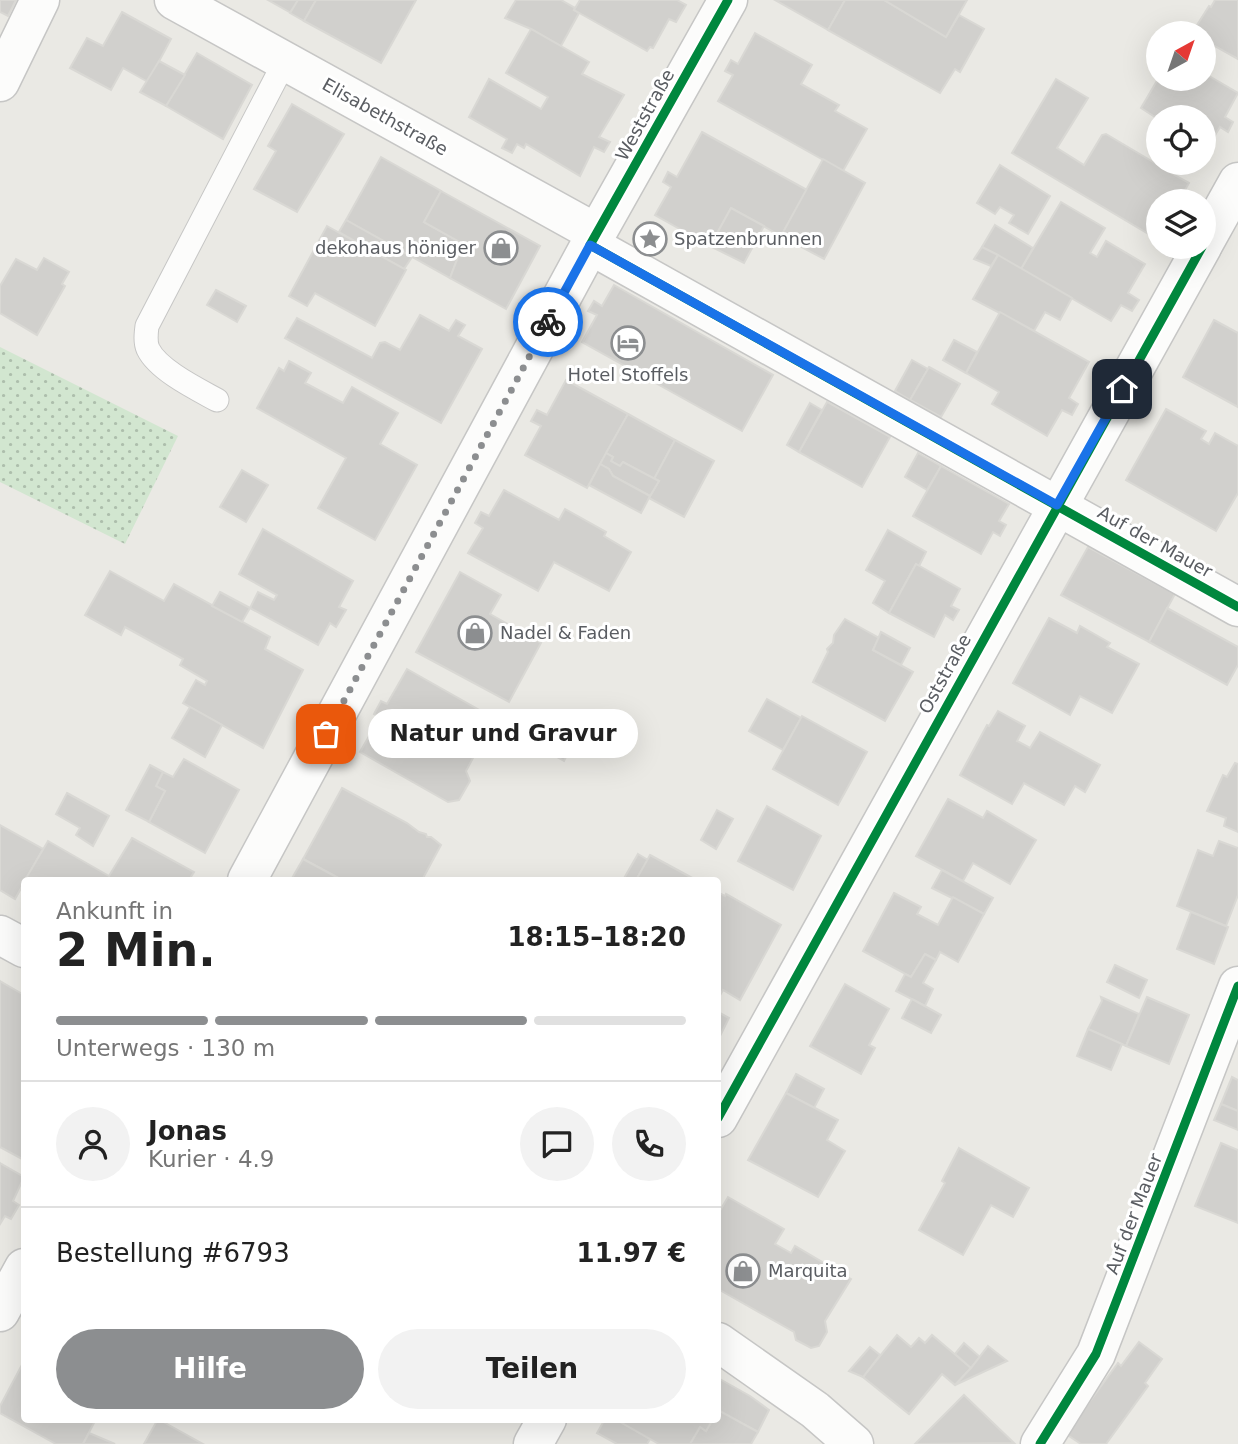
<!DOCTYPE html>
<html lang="de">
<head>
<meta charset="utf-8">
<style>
  body { margin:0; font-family:"DejaVu Sans",sans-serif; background:#f2f2f2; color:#222; height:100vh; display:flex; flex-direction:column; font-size:26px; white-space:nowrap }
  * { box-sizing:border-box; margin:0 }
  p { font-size:23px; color:#767676 }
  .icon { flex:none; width:38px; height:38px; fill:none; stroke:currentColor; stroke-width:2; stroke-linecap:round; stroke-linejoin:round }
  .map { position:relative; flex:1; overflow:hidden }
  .side { position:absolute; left:21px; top:877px; width:700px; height:546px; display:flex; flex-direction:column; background:#fff; border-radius:7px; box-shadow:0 7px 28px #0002 }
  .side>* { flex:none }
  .needle { width:46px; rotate:40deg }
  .fabs { position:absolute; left:1146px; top:21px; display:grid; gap:14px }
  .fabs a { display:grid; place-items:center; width:70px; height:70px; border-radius:50%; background:#fff; box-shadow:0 7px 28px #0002; font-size:35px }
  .pin { position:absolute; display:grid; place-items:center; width:60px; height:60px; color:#fff; margin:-30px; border-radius:14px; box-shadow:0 4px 10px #0006 }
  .courier { position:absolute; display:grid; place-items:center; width:70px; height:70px; margin:-35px; border:5px solid #1a73e8; border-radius:50%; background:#fff; color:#222; box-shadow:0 2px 9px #0007 }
  .bubble { position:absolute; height:49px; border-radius:24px; background:#fff; box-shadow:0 7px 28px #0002; font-size:23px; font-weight:700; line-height:49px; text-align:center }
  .head em { font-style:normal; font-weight:700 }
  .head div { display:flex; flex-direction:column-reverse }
  .head { display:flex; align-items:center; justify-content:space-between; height:119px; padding:0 35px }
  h1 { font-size:46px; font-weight:700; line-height:52px }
  .bar { display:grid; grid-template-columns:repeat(4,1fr); gap:10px 7px; align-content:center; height:84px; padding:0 35px }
  .bar i { height:9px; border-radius:5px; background:#e0e0e0 }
  .bar .selected { background:#8c8e90 }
  .bar p { grid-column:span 4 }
  .line { display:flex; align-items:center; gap:18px; padding:0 35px; border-top:2px solid #e0e0e0 }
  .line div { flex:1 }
  .round { display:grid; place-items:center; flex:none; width:74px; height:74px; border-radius:37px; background:#f2f2f2 }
  .primary-button { display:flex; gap:14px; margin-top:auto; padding:14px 35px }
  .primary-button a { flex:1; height:80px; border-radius:42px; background:#8c8e90; color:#fff; font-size:28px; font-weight:700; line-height:80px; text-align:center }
  .primary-button a+a { background:#f2f2f2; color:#222 }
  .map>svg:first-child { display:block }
  .grass { fill:url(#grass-dots) }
  .building { fill:#d1d0cd; stroke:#d9d8d4; stroke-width:2 }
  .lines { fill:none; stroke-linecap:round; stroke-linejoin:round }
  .service-casing { stroke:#c6c6c5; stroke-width:25 }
  .minor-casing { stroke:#c6c6c5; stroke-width:41 }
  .service { stroke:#fcfcfb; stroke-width:23 }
  .minor { stroke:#fcfcfb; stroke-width:38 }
  .cycleway-casing { stroke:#fff; stroke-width:13 }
  .cycleway { stroke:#00873e; stroke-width:9 }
  .done { stroke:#8c8e90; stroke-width:7; stroke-dasharray:0 12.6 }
  .route { stroke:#1a73e8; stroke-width:9 }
  .labels { text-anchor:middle; stroke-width:6; stroke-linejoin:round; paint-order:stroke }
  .street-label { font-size:18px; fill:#5a5d62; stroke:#fff }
  .poi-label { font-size:18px; fill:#5a5d62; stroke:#fff; text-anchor:start }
</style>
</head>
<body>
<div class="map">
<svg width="1238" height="1444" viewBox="0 0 1238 1444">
  <defs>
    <pattern id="grass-dots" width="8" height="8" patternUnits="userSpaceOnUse" patternTransform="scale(1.75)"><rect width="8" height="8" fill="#d2e6d0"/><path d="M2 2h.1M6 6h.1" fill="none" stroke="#adbeac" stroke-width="1.8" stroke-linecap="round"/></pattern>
  </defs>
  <rect width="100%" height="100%" fill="#eae9e4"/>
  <!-- grass -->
  <path class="grass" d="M0,347L178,436L125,544L0,482Z"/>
  <!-- building -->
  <g class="building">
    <path d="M0,0H16L8,16L0,12Z"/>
    <path d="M268,0H298L291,13Z"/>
    <path d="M298,0H316L304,21L290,13Z"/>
    <path d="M316,0H416L381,63L304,21Z"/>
    <path d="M516,0H561L575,8L574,10L579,13L561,46L531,29L505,18Z"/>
    <path d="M580,0H677L686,5L676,22L669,19L653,48L650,47L647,51L574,10Z"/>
    <path d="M775,0H845L828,30Z"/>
    <path d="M845,0H884L946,37L959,15L984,29L960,72L955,69L940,93L828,30Z"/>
    <path d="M884,0H967L946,37Z"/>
    <path d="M1215,0H1238V59L1204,40V33H1192L1209,6L1211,7Z"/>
    <path d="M122,12L171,39L148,82L123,68L111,90L70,68L87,38L103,46Z"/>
    <path d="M531,29L589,62L582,74L624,95L599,137L610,142L604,152L594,147L580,176L526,144L524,148L517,144L512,153L502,148L507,139L469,117L489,79L541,109L548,97L506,73Z"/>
    <path d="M755,33L812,65L801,84L839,105L835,111L867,129L843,171L718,101L733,75L725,71L731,60L738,64Z"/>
    <path d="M197,53L252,85L223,139L166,106Z"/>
    <path d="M159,61L185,75L166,106L140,92Z"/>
    <path d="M1204,73L1238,93L1225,117L1233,122L1228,132L1220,127L1208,147L1204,145V117L1158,119L1141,108L1158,79H1204Z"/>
    <path d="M1056,79L1088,98L1057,148L1084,165L1102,135L1106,134L1165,169L1169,163L1175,167L1171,173L1189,183L1179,201H1158L1157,239L1012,153Z"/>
    <path d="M292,104L344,134L297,212L254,189L276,151L268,146Z"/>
    <path d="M702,132L807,190L781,236L731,208L710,246L655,215L671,187L663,182L668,172L677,177Z"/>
    <path d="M381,157L441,191L424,222L463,244L450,278L346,220Z"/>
    <path d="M823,159L865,183L824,259L781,236Z"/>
    <path d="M1000,165L1050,196L1028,234L1009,223L1014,215L1000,207L995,214L977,203Z"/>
    <path d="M441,191L540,246L506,309L450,278L463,244L424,222Z"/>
    <path d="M1061,202L1105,228L1090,253L1097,257L1106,241L1145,264L1128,293L1139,300L1132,311L1121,305L1111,321L1021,269Z"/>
    <path d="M731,208L764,226L744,263L710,246Z"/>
    <path d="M346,220L412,257L404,269L339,232Z"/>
    <path d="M995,225L1033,248L1021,269L982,247Z"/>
    <path d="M327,226L406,270L375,326L315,293L307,306L289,296Z"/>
    <path d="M982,247L998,255L991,266L974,259Z"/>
    <path d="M998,255L1072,298L1060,320L1045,312L1034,331L973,299Z"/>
    <path d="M44,258L69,272L62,284L65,286L37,335L0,313V286L16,259L37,270Z"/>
    <path d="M614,285L773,375L742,431L582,342L597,315L588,311L594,301L602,306Z"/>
    <path d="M216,290L246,306L237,322L207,305Z"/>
    <path d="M1000,312L1089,362L1069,398L1078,404L1072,415L1062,410L1047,436L992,404L999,392L966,373Z"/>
    <path d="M420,315L449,331L456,320L465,325L458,336L482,349L441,423L285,338L297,318L372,358L380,343L385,342L400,350Z"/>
    <path d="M1214,320L1238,333V407L1183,377Z"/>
    <path d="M954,340L977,352L966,373L943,360Z"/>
    <path d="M912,360L928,369L910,400L895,391Z"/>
    <path d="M289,361L311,373L305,383L343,403L352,387L398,413L380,444L417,465L375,540L318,508L346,458L257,408L279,368L284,371Z"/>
    <path d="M929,367L960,384L941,417L910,400Z"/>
    <path d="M566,380L628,414L587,488L525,455L541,426L531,421L537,410L547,415Z"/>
    <path d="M827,402L890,437L862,487L799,452Z"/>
    <path d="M810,403L822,410L799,452L787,445Z"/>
    <path d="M1166,409L1206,431L1201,439L1209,444L1215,433L1238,446V493L1216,531L1126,480Z"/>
    <path d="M628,414L675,440L654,479L623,462L620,466L611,461L613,457L606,453Z"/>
    <path d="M675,440L714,461L684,517L649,498L659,481L654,479Z"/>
    <path d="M606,453L613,457L611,461L620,466L623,462L659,481L650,496L613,476L609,469L600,464Z"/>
    <path d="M918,453L941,466L927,490L905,477Z"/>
    <path d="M600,464L609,469L613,476L650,496L641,513L589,485Z"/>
    <path d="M941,466L1009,504L999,521L1006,525L1000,536L993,532L981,554L913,516Z"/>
    <path d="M242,470L268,485L246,522L220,507Z"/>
    <path d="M504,490L559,520L565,509L606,532L604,536L631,552L609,591L554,562L538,591L468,553L483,528L475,523L481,512L489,516Z"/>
    <path d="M263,529L353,581L339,607L346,610L336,627L330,623L318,645L250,608L258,592L274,600L277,595L239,574Z"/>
    <path d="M888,530L926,552L919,566L916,564L889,613L873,603L885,581L866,570Z"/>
    <path d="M1088,547L1175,594L1149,642L1061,595Z"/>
    <path d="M916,564L960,589L951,606L959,610L953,620L945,615L934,637L889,613Z"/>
    <path d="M110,571L164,601L174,584L270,637L265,649L303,670L263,748L183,703L196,680L205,685L207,681L180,665L183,659L125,627L121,635L85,615Z"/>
    <path d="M460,572L501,595L490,614L541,643L509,702L416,652Z"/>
    <path d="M220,592L250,608L242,622L212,606Z"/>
    <path d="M1167,608L1238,647V665L1227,685L1149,642Z"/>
    <path d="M1049,618L1077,633L1080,626L1110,643L1107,647L1139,664L1112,713L1080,696L1070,715L1013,683Z"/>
    <path d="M845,619L879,638L873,650L913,672L885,721L813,682L828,652L827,649L833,643L834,635Z"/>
    <path d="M881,632L910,648L901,665L873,650Z"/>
    <path d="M407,669L488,715L486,719L499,726L491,741L478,734L466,754L473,758L466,771L470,781L459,800L448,802L360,752L380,717L374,714L381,701L387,704Z"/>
    <path d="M767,699L801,718L783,750L749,731Z"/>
    <path d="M190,707L222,725L205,757L172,738Z"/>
    <path d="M998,711L1025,726L1017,741L1030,748L1040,732L1100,765L1085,792L1075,786L1064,805L1024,783L1012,804L960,775L987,725L989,726Z"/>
    <path d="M802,716L867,752L838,805L773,769Z"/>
    <path d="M542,722L575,740L564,761L530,742Z"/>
    <path d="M184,759L239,790L205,853L149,822L165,791L156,786L163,772L173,777Z"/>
    <path d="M1235,763L1238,764V832L1224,826L1226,818L1207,811L1223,775L1227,777Z"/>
    <path d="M150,765L163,772L156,786L165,791L149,822L126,810Z"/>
    <path d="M342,788L407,823L419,832L426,834L427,837H431L441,845L422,880H342L303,859Z"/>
    <path d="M67,793L109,816L93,846L76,835L80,828L56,814Z"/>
    <path d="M948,799L983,818L987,811L1036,840L1010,884L973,863L963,881L916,856Z"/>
    <path d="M767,806L821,836L793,890L738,861Z"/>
    <path d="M717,810L733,819L716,849L701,840Z"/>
    <path d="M0,825L43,849L15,899L0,890Z"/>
    <path d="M132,838L194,872L189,880H25L48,841L109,876Z"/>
    <path d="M1219,841L1238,848V895L1226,926L1177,906L1198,850L1213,856Z"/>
    <path d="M638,854L648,860L636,880H623Z"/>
    <path d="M650,855L696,880H636Z"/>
    <path d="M303,859L342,880H291Z"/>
    <path d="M942,870L993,898L984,914L932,888Z"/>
    <path d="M718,892L725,896L726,894L781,925L740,1000L723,990L718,999Z"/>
    <path d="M894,893L921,907L917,914L938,925L953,897L984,914L958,962L940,952L936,960L925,954L911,977L863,951Z"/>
    <path d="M1191,912L1228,927L1214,964L1177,949Z"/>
    <path d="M925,954L936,960L923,983L933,989L925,1006L896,991L905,974L911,977Z"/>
    <path d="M1115,965L1147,980L1139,998L1107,982Z"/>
    <path d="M0,981L24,995V1160L0,1147Z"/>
    <path d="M845,984L889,1009L869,1045L875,1048L861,1074L810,1046Z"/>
    <path d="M1101,997L1139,1014L1126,1046L1088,1029L1102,1001Z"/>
    <path d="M1147,997L1189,1015L1169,1064L1126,1046Z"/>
    <path d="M912,999L941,1015L931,1033L902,1018Z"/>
    <path d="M718,1012L729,1018L718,1040Z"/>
    <path d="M1088,1029L1122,1044L1111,1070L1077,1056Z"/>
    <path d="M796,1074L824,1089L814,1108L786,1093Z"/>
    <path d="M1232,1077L1238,1080V1111L1221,1104Z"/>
    <path d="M786,1093L838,1120L827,1140L845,1151L818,1197L748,1160Z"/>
    <path d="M1221,1104L1238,1111V1130L1214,1120Z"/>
    <path d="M1221,1143L1238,1150V1223L1195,1206Z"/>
    <path d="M959,1148L1029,1188L1013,1217L991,1205L963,1255L919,1230L945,1183L942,1181Z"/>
    <path d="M0,1163L24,1177L13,1201L19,1205L11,1219L5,1216L0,1224Z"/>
    <path d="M728,1197L784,1229L775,1244L791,1253L795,1246L851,1279L825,1321L827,1332L819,1346L811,1348L796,1340L794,1332L718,1289V1214Z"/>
    <path d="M897,1335L911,1347L919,1338L925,1343L932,1335L971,1368L955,1385L942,1374L909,1414L863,1377Z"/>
    <path d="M1139,1342L1162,1359L1145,1383L1148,1386L1106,1444H1081L1066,1434L1118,1363L1121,1366Z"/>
    <path d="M964,1343L980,1357L971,1368L955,1354Z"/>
    <path d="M988,1346L1007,1361L955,1385L971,1368Z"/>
    <path d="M870,1347L880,1355L863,1377L849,1371Z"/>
    <path d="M24,1361V1419H96L83,1444H56L0,1413V1406Z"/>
    <path d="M718,1378L750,1396L769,1410L758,1432L718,1411Z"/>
    <path d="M964,1395L1014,1443L915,1444Z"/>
    <path d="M718,1410L758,1432L751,1444H690L700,1427L706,1431L713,1419H718Z"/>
    <path d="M158,1419L203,1444H144Z"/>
    <path d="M605,1419H615L650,1439L647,1444H617L597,1433Z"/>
    <path d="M615,1419H713L706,1431L700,1427L690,1444H659Z"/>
    <path d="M89,1433L115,1444H83Z"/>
  </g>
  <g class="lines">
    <defs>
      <path id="service" d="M217,400C197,389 158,370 148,349C145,342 146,334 147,326L285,61"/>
      <g id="minor">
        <path d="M174,0L596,233"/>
        <path d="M0,82L40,0"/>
        <path d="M1204,243L1238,182"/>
        <path d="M590,245L1238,607"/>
        <path d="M247,880L590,245L728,0"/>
        <path d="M0,935L24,948"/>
        <path d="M718,1118L1202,247"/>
        <path d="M0,1312L24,1268"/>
        <path d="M718,1342L815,1410L854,1444"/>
        <path d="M533,1444L547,1419"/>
        <path d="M1040,1444L1096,1354L1238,986"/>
      </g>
    </defs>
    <!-- service casing -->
    <use href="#service" class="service-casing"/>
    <!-- minor casing -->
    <use href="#minor" class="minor-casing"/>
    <!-- service -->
    <use href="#service" class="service"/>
    <!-- minor -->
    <use href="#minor" class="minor"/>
    <defs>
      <g id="cycleway">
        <path d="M728,0L590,245L1238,607"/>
        <path d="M718,1118L1202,247"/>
        <path d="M1040,1444L1096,1354L1238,986"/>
      </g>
    </defs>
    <!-- cycleway casing -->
    <use href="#cycleway" class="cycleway-casing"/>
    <!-- cycleway -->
    <use href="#cycleway" class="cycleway"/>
  </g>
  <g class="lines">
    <!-- done -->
    <path class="done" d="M326,734L548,322"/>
    <!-- route -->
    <path class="route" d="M548,322L590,245L1057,505L1122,389"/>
  </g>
  <!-- icons -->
  <defs>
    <symbol id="sight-ring" viewBox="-11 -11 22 22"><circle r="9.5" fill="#fff" stroke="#8c8e90" stroke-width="1.5"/><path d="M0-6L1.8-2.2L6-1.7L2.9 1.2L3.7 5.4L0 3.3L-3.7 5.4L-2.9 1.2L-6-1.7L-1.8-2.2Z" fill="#8c8e90"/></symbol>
    <symbol id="shop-ring" viewBox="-11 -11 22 22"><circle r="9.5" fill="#fff" stroke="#8c8e90" stroke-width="1.5"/><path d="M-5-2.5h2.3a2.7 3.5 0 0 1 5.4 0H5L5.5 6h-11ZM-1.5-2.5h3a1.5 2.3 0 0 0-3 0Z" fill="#8c8e90"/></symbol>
    <symbol id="hotel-ring" viewBox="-11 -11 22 22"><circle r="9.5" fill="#fff" stroke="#8c8e90" stroke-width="1.5"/><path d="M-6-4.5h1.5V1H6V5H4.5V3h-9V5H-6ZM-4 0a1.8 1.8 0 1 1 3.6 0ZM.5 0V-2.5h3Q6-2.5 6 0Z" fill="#8c8e90"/></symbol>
  </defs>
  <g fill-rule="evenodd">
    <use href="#sight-ring" x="631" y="220" width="38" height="38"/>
    <use href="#shop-ring" x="482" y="229" width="38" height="38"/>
    <use href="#hotel-ring" x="609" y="324" width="38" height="38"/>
    <use href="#shop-ring" x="456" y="614" width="38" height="38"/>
    <use href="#shop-ring" x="724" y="1252" width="38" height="38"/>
  </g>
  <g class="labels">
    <!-- street labels -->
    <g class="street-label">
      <text transform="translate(645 115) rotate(-61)" y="6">Weststraße</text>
      <text transform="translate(385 117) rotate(29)" y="6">Elisabethstraße</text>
      <text transform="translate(1155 542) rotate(29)" y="6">Auf der Mauer</text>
      <text transform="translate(945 674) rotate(-61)" y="6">Oststraße</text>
      <text transform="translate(1134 1214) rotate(-69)" y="6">Auf der Mauer</text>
    </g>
    <!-- poi labels -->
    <g class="poi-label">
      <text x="674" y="245">Spatzenbrunnen</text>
      <text x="476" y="254" text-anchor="end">dekohaus höniger</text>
      <text x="628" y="381" text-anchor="middle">Hotel Stoffels</text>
      <text x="500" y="639">Nadel &amp; Faden</text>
      <text x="768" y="1277">Marquita</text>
    </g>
  </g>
</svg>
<div class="fabs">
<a><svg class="needle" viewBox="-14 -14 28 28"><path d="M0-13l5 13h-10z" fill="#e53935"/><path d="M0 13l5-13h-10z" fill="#767676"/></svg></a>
<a><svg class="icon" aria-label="locate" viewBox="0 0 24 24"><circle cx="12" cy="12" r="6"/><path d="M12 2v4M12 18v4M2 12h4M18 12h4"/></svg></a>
<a><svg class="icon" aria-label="layers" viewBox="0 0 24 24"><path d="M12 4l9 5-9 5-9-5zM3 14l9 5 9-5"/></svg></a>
</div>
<div class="pin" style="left:326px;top:734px;background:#ea580c"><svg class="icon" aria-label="bag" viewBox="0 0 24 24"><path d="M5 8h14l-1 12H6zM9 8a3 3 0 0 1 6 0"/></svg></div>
<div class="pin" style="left:1122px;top:389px;background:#1f2937"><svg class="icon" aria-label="home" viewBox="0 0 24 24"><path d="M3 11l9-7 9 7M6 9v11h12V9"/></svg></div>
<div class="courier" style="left:548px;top:322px"><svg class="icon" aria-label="bike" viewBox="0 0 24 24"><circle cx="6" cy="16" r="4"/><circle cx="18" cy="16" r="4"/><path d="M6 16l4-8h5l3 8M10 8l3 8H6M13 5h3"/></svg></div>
<div class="bubble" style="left:368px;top:709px;width:270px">Natur und Gravur</div>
<section class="side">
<div class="head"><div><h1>2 Min.</h1><p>Ankunft in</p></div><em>18:15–18:20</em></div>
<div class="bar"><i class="selected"></i><i class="selected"></i><i class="selected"></i><i></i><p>Unterwegs · 130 m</p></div>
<div class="line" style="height:126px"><a class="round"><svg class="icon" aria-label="person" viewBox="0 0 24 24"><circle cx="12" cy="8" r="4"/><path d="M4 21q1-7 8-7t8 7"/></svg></a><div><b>Jonas</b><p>Kurier · 4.9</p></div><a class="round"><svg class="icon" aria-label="chat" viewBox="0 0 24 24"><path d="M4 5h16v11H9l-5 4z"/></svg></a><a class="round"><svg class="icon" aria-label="phone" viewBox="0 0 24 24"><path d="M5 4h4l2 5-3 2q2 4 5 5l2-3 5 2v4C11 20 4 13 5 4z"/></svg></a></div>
<div class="line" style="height:91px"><div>Bestellung #6793</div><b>11.97 €</b></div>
<div class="primary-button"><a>Hilfe</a><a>Teilen</a></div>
</section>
</div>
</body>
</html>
